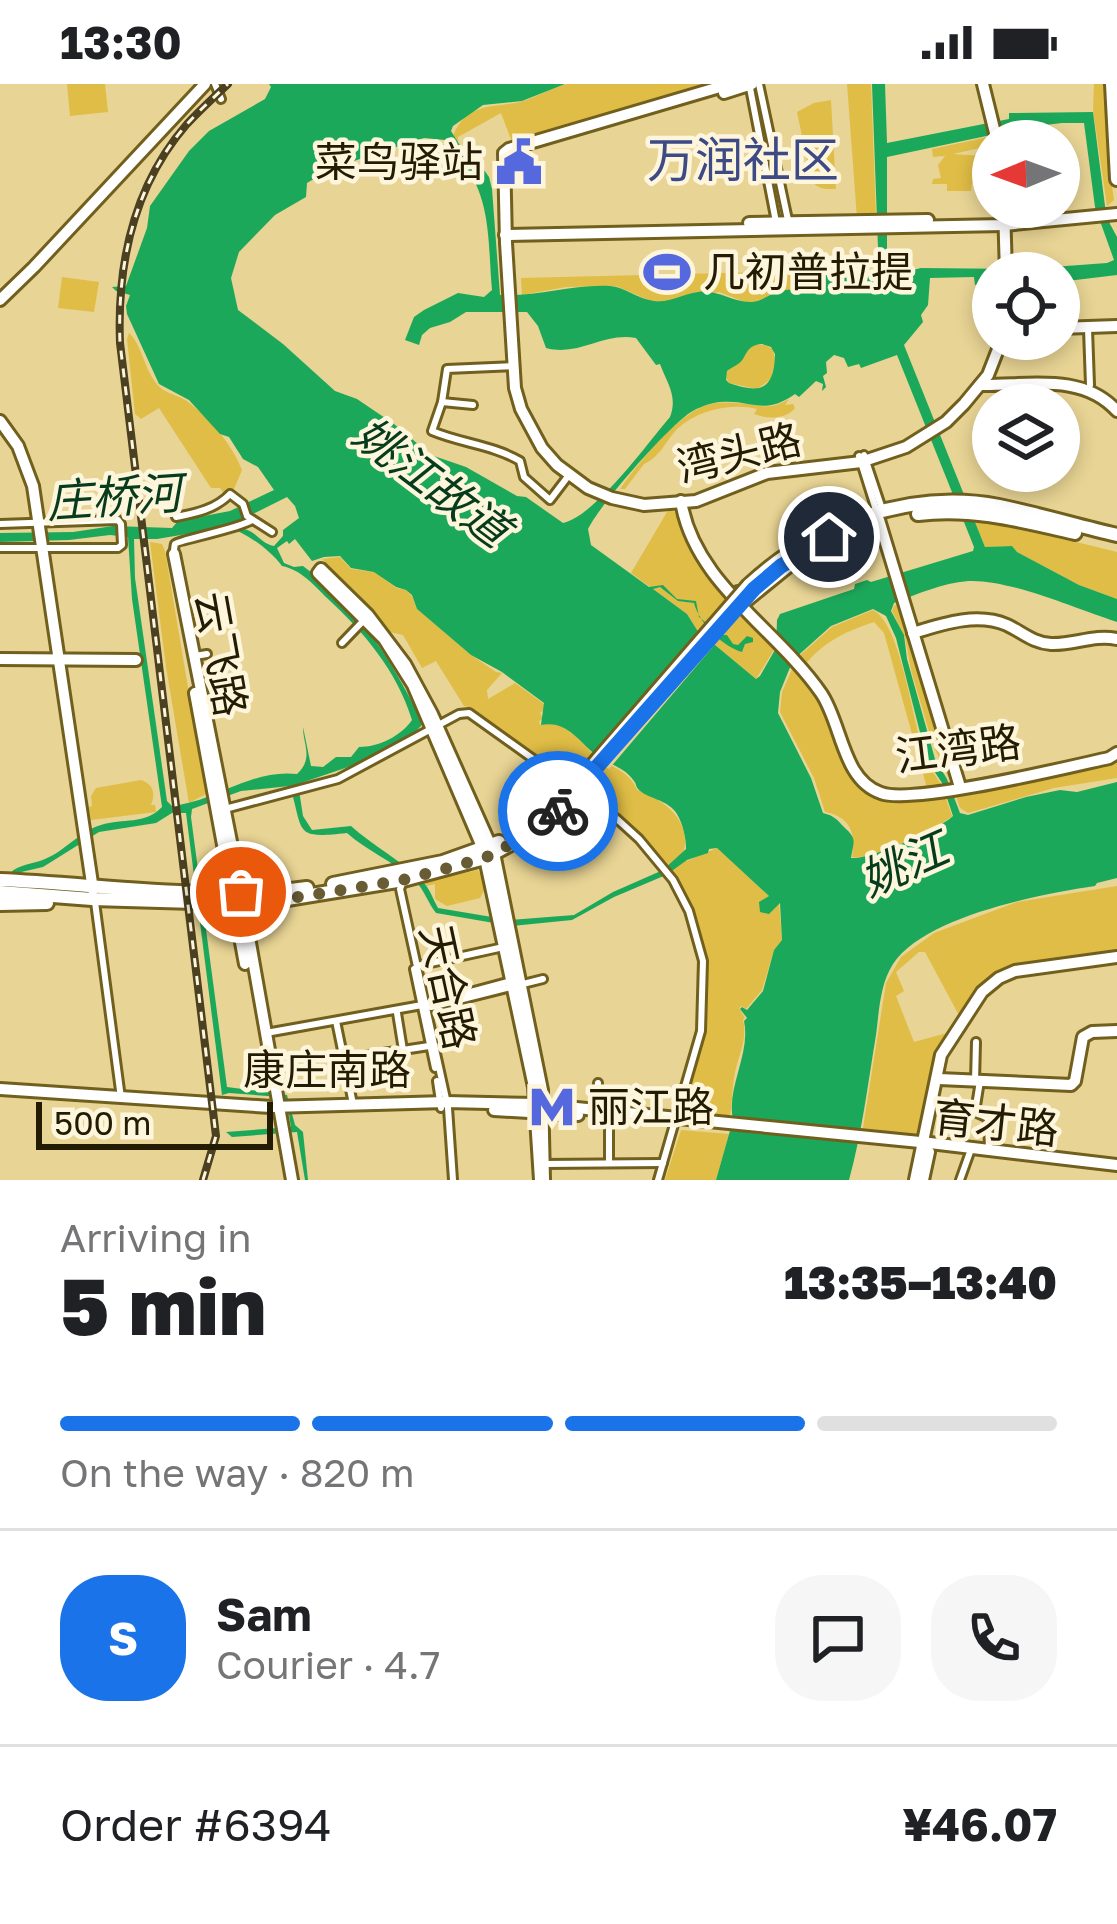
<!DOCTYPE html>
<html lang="en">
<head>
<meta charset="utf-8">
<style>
  body { margin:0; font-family:"Golos Text","Noto Sans SC",sans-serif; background:#f6f6f6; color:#202124; height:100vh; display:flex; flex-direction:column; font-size:45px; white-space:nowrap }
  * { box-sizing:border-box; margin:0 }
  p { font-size:39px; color:#757577 }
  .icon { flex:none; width:66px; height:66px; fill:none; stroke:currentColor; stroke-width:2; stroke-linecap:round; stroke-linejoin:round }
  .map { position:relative; height:1096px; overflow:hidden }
  .side { display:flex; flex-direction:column; background:#fff; flex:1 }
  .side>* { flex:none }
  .needle { width:78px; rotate:269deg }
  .fabs { position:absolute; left:972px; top:36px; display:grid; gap:24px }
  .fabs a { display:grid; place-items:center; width:108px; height:108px; border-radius:50%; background:#fff; box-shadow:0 6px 18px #0003; font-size:60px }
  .scale { position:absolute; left:36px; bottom:30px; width:237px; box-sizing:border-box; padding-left:12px; border:6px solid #231b02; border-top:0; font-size:33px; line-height:42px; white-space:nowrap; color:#231b02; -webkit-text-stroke:9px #fdf5dc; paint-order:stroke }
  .pin { position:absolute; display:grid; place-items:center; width:102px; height:102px; color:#fff; margin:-51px; border:6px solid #fff; border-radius:50%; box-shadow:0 3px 12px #0007 }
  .courier { position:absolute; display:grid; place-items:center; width:120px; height:120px; margin:-60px; border:9px solid #1a73e8; border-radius:50%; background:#fff; color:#222; box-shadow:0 3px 15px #0007 }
  .overview em { font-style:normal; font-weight:800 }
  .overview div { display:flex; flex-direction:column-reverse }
  .overview { display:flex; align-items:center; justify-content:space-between; height:204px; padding:0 60px }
  h1 { font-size:78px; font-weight:800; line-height:90px }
  .bar { display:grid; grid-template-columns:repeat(4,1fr); gap:18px 12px; align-content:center; height:144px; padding:0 60px }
  .bar i { height:15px; border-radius:9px; background:#e0e0e0 }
  .bar .active { background:#1a73e8 }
  .bar p { grid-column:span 4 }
  .line { display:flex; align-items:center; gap:30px; padding:0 60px; border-top:3px solid #e0e0e0 }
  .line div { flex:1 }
  .round { display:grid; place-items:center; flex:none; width:126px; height:126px; border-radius:48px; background:#f6f6f6 }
  .status { display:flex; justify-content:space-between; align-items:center; height:84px; padding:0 60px; background:#fff; direction:ltr }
  .status svg { height:33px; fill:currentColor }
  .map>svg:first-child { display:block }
  .green { fill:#e0bd46 }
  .water { fill:#1ca85a; fill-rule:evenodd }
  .pier { fill:#e8d494 }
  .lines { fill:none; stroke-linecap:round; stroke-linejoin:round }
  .stream { stroke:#1ca85a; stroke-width:3 }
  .street-casing { stroke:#715f1e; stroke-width:12 }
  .secondary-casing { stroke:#715f1e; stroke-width:16 }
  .primary-casing { stroke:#715f1e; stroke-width:18 }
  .street { stroke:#fff; stroke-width:6 }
  .secondary { stroke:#fff; stroke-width:10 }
  .primary { stroke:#fff; stroke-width:12 }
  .rail-casing { stroke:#4b401f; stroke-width:8 }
  .rail { stroke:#fdf5dc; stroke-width:3; stroke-dasharray:9; stroke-linecap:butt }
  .primary-bridge-casing { stroke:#715f1e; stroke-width:18; stroke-linecap:butt }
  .primary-bridge { stroke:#fff; stroke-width:12 }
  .done { stroke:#685c35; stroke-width:12; stroke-dasharray:0 21.6 }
  .route { stroke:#1a73e8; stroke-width:15 }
  .labels { text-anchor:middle; stroke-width:9; stroke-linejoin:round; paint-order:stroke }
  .poi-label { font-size:42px; fill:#231b02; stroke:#fdf5dc; text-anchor:start }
  .street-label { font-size:42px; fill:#231b02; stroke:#fdf5dc }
  .water-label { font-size:45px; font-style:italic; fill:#063b1c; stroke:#fdf5dc }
  .quarter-label { font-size:48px; fill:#3d4a86; stroke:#fdf5dc }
</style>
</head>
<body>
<div class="status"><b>13:30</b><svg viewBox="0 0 49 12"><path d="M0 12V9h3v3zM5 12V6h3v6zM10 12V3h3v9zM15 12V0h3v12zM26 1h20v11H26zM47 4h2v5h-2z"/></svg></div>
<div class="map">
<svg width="1117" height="1096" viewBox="0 0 1117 1096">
  <rect width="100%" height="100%" fill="#e8d494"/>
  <!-- green -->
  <g class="green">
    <path d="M67,0H105L108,28L70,32Z"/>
    <path d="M567,0H717L512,58L501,29L458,53V58L453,52C466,18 493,24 520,18C536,14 550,4 567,0Z"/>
    <path d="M847,0H871L876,134H857Z"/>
    <path d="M1094,0H1104L1107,67L1114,116L1107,122L1093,26Z"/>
    <path d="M831,16L836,105C825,105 817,106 811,95L797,28L814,19Z"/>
    <path d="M988,53L989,62L953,70L984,72L990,81L987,93L990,94V99H972L971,107H947V100H932L933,95L941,94L938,81L945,72L933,73L932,65Z"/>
    <path d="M810,182L809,200L804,205L774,209L756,218H745L719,208L668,217H651L616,202L566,203L522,211L521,194L769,188Z"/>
    <path d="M62,193L99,198L94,228L58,224Z"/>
    <path d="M129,249C142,261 144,284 156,299C165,311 178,310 188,318C210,335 232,360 242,386L234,405L224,409L220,404H211L159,324L141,335L135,330L127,255Z"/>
    <path d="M753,261H765L773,265L775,277L771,295L757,305L729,299L726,294L727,287C740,279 743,271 753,261Z"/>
    <path d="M789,315L785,321L793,320L795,324C785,336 767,335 754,330L757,325C734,319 698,325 677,345C665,358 661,372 644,380L625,405H620C638,380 677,330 707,321C715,318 726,318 735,319C758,319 766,329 789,315Z"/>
    <path d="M671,426L675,428C696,483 736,522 775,564L756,595L697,546L687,530L631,489L667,428Z"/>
    <path d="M975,438L1007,441L1117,468V515L1079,501L1017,468L1012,462L985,463Z"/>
    <path d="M150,458L162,460L165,467L206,710L189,719L166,583Z"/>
    <path d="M340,473L351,485L375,488L396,504L406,506L412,512L417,525L471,571L496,588L502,589L487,606L488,615L515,599L544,620L545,625L540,629L543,635L539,637L540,641C549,640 552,639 560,642C573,647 582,659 591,668C607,683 629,685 637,706C665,716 693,738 683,769L687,777L717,764L769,812L765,815L770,819L771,825L773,826L779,819L782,856L774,866L762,906L746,925L742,922L739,924L745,934L743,936C748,958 737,973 734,994C732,1006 732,1020 730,1033L732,1037L680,1031L703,949L707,896L705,873L694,833L668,780L617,733L474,629L473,624L464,622L436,577L422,584L403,551L389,548L322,475Z"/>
    <path d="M901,518L953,694L951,699L933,661L911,586L905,553L892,527L894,522Z"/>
    <path d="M873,526C903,542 912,643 927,677C931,686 937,694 942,702L927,704L884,549L874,538C841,549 817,561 798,591C805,601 814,611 820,622C839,657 845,719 898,717C913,717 929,712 944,709L952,732C937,746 871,776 852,773C856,750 851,733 825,728L814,694L780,628L782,608L797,574L832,543Z"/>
    <path d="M1117,673V694L1054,704L968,729L960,724L955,709Z"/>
    <path d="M141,696C153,700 156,709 151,721H155L156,728L91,736L89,723L92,722L91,712L96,704Z"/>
    <path d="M478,786L486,803L480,814L447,822L435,815V800L426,802L425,798Z"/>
    <path d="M1117,802V870L1013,885L961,935L925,868H919L896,888L904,907L896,912L914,958L954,947C941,971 929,993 925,1021C922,1036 926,1047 912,1055L862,1050L886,899L901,873L934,849L1017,818Z"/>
    <path d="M681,1046L729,1050L716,1096H665Z"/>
  </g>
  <!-- water -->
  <path class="water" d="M269,0H565L522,17L483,21L453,42L451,47L466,71L474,72L489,93L492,105L500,211C538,213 572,200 610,202C625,203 638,215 654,217C671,219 682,210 698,208C718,205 733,219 752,218C762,217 768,211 777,208C787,204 794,207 804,205V201L809,199V188L854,187L855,193L879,191L872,0H885L887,59L1009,35V29L1093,28L1105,122L1110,140L1117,153V191L1059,198V189H993V200L975,201L974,193L930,194L928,221L921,231L923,238L904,261L985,463L1012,462L1017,468L1079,501L1117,515V538C1076,525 1010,495 968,497C942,499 918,510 894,519L891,527L904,551L907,575L935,675L947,695L960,729L968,731L1026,713L1060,706L1077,708L1117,698V794L1097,799L1095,802C1041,810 925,832 893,880C880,900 879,928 876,951C868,999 862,1049 849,1096H716L733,1036C726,1003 751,970 744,937L747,934L740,925L742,923L747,926L763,907L774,866L782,856L780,819L769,830L760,828L759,818L769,812L717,764L709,765L708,769L687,776L666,791L614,813L572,836L512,842L436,829C427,818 425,806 414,796C393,777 367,767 347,749C293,755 304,749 290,702L241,707L192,725L191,733L227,1003L287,1011L295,1041L303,1048L308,1096H305L297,1048L232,1053L226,1048L291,1043L287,1019L281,1013L229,1009L222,1011L186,729H172L156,739L99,748L43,783L17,789L0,814C0,804 2,796 10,789C19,780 34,780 45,775C65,767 80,747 101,741C123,734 145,741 162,723L132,515L128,453L110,451L69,456L0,458V449L73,448L113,442L172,444L178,437L230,427L274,406L258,383L243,375L229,353L220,350L189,316L159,300L127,230L126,222L130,211L116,207L112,203L126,202L147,144L150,122L189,67L209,47L265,15L271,3ZM1062,39H1084L1095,123L1114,176L1107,179L1025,185L921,184L887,192V73L1028,43ZM424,54L445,56L463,74V80C492,114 488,164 492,206L484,213L458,209L424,226L414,233L405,256L419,261L422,251L430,244L450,238L466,228H527L538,242L546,264C579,273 603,248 636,254L656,281L660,280C667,299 678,312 670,333C647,360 595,432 563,439L526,413L517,412L466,383L431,371L394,340L357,315L335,307L283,260L238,226L231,194L239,168L275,131L306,113L307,99C344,77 384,68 424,54ZM762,260L771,263L775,270C774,306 761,310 729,299L726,296L727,287C732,283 740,280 743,275C748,266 750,261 762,260ZM834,271L844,274L848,283L859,280L861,284L897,271L974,463L973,467L871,498L867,496L855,500L854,505L780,530L777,536L776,564L760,592L756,595L697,546L687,530L653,505L660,503L678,517L694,519C699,539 722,562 742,568L745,560L753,558V554L747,552L738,561L733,560L727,551H721L699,533L696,517L677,515L663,501L649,503L591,461L588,445C601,419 664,348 688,330C695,325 705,321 714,319C750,313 761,334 795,310L799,313L816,297L823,300L822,307L826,303L823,292L827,289L826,278ZM287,413L295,422L299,434L283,446V452L274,462C261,460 257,448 244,445L242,432L253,430ZM228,443C248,450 270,466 282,482C301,486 313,500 327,514C364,548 397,587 412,636C401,652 379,663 359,663L351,673H336L323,683L311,682L303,643C303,661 314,674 297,690C250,685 218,717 172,722L167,717L135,494L134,455H157ZM295,455L312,477L324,473L340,472L351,484L374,488L396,503L406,506L412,511L417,525L471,571L502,588L544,619L541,641C567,636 577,656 595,670C607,680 625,683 634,697C636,699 636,703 638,705C647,715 668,715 677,730C683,740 686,754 686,765L663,786L613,808L574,831L510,836L438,824C433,815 430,805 423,798C401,776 373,762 351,742L312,746L303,732L298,700L360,679L414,649L421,642L422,638C393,578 358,522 303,482L294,483L284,479L277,464L287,457L289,460ZM873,525L886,532L896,554L927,676L942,699L953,732C938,746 870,776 851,774C854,756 857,755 844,743C836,735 835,732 823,729L811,694L778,629L780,608L793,576L831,542Z"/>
  <!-- pier -->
  <path class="pier" d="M711,535L723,545H728L609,685L591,675Z"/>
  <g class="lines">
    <!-- stream -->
    <path class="stream" d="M666,202H682L688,198"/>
    <defs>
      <g id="street">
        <path d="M215,0L221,15"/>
        <path d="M759,0L788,136"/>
        <path d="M750,4L776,138"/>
        <path d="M1088,245L1090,301"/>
        <path d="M514,282L447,285L442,318L432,347C460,359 493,361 520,377L524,393L550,416L569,391"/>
        <path d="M442,318L473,321"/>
        <path d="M864,371L882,425"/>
        <path d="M859,372L876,426"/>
        <path d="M176,433C196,429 216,425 230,410L243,420L247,432L272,448"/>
        <path d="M0,440L118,436L121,440L122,461L118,464H0"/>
        <path d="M174,470C174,466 174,463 175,460C178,456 238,445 252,436"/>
        <path d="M342,559L366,534"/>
        <path d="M195,572L207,570"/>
        <path d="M225,725L338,695L459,630L469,629L617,735L639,755L673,796L689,827L703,877L701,947L658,1096"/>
        <path d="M402,800L400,805L448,1024L453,1096"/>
        <path d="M95,818L121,1014"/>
        <path d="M417,882L499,864"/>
        <path d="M414,885L435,984"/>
        <path d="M431,923L543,895"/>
        <path d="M397,929L403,966"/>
        <path d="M336,937L353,1020"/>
        <path d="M266,949L422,921L511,897"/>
        <path d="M344,975L429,962"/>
        <path d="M437,997L441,1024"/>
        <path d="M975,997L976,958"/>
        <path d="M980,997L975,1028L988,1034L989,1065"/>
        <path d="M596,1026L598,999"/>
        <path d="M609,1034V1079"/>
        <path d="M543,1080L663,1079"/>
        <path d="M960,1096L970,1068"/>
      </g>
      <g id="secondary">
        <path d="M730,0L509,65L504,69L506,159L515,304L521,325L542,364L557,381L588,404L612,414L644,421L696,417L767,389L861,378L906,363L946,338L964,320L988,291L1002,255"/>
        <path d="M983,0L997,57"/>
        <path d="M724,9L752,0"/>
        <path d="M1004,123L1006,189"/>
        <path d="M749,139L928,136"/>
        <path d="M505,151L1004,141L1117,130"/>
        <path d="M0,216L34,183L205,0"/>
        <path d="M1059,244L1117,242"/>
        <path d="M980,301C1027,302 1082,288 1117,327"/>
        <path d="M0,337L18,362L33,402L93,806"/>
        <path d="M681,417C694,499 777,545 821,609C842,639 842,696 881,709C912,721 1068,683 1109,674L1117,669"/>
        <path d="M174,470L241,808L292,1096"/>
        <path d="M738,508L737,511L745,518L799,474L871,443L879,436L960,703"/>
        <path d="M913,549C942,540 977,528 1007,541C1022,548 1033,559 1051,560C1074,561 1094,550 1117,555"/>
        <path d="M0,575L136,576"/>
        <path d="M195,609L245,880"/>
        <path d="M939,995L1071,1001L1075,997L1083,953L1092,948L1117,947"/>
        <path d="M0,1005L271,1023L446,1018L536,1020L930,1059L1117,1081"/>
        <path d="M494,1026L578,1031"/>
        <path d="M540,1096L534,1003L483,765L413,601L384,555L318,489L321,485L368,531L405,580L432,630L494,769L542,1006L544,1096"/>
        <path d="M915,1096L941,971L982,908L999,894L1015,887L1117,873"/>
        <path d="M923,1096L929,1068"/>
      </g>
      <g id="primary">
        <path d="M1112,0L1117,95"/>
        <path d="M918,430C972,423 1023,437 1075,449"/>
        <path d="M749,501C815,440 909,405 999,422C1038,430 1078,442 1117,451"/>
        <path d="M0,796C97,800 211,818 307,804"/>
        <path d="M333,800L443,778L499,758"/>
        <path d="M0,808L92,815L229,819L275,817L403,796L485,774L522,754L573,713"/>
        <path d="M0,820L47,819"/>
      </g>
    </defs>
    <!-- street casing -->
    <use href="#street" class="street-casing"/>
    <!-- secondary casing -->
    <use href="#secondary" class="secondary-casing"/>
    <!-- primary casing -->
    <use href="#primary" class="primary-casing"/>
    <!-- street -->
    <use href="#street" class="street"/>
    <!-- secondary -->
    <use href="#secondary" class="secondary"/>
    <!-- primary -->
    <use href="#primary" class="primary"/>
    <defs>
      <path id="rail" d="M203,1096L216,1052L120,259C117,180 134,101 187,40C200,26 214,13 228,0"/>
    </defs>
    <!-- rail casing -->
    <use href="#rail" class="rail-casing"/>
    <!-- rail -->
    <use href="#rail" class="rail"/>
    <defs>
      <path id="primary-bridge" d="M568,710L749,501"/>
    </defs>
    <!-- primary-bridge casing -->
    <use href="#primary-bridge" class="primary-bridge-casing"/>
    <!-- primary-bridge -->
    <use href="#primary-bridge" class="primary-bridge"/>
  </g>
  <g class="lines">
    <!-- done -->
    <path class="done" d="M241,808H231L233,819L274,817L403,796L485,774L522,754L558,727"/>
    <!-- route -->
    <path class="route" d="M558,727L754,505L781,482L829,453"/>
  </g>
  <!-- icons -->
  <defs>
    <symbol id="civic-bare" viewBox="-9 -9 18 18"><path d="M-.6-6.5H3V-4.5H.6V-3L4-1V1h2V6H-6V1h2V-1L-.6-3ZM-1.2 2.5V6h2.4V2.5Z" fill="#5568de" stroke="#fdf5dc" stroke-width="2.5" paint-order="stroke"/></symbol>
    <symbol id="stadium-bare" viewBox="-9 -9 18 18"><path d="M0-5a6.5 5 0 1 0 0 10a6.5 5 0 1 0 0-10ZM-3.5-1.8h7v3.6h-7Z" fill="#5568de" stroke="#fdf5dc" stroke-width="2.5" paint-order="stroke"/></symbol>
    <symbol id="metro-bare" viewBox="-9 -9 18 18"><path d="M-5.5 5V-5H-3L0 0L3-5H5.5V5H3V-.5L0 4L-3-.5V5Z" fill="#5568de" stroke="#fdf5dc" stroke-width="2.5" paint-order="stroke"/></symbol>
  </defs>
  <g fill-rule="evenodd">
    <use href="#civic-bare" x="486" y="45" width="66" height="66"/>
    <use href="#stadium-bare" x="634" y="155" width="66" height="66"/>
    <use href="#metro-bare" x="519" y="990" width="66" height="66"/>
  </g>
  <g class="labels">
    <!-- poi labels -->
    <g class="poi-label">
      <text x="483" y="93" text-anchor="end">菜鸟驿站</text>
      <text x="703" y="203">几初普拉提</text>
      <text x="588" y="1038">丽江路</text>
    </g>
    <!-- street labels -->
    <g class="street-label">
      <text transform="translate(739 369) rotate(-14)" y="15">湾头路</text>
      <text transform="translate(221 570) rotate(80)" y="15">云飞路</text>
      <text transform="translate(958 665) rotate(-7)" y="15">江湾路</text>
      <text transform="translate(448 903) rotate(78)" y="15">天合路</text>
      <text x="327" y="1001">康庄南路</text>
      <text transform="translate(996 1039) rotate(6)" y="15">育才路</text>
    </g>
    <!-- water labels -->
    <g class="water-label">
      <text transform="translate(432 398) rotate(37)" y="16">姚江故道</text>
      <text transform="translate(114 413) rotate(-4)" y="16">庄桥河</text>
      <text transform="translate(904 780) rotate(-24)" y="16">姚江</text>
    </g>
    <!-- quarter labels -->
    <g class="quarter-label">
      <text x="743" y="93">万润社区</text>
    </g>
  </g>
</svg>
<div class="fabs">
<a><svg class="needle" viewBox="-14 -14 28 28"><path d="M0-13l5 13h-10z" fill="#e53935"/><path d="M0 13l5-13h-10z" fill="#757577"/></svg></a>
<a><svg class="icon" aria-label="locate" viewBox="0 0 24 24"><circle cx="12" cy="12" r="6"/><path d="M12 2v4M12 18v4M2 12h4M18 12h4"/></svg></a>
<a><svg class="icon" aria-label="layers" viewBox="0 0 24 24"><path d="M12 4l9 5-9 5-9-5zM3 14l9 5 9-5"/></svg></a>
</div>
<div class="scale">500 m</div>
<div class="pin" style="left:241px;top:808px;background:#ea580c"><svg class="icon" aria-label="bag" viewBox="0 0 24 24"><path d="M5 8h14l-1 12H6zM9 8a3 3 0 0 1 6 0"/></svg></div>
<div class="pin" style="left:829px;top:453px;background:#1f2937"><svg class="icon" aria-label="home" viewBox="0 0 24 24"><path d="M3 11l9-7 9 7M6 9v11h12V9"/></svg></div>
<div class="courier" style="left:558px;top:727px"><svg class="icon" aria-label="bike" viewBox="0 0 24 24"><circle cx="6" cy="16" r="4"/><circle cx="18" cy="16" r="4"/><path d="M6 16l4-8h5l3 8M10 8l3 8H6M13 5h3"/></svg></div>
</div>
<section class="side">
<div class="overview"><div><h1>5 min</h1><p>Arriving in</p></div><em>13:35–13:40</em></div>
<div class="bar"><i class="active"></i><i class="active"></i><i class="active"></i><i></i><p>On the way · 820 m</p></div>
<div class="line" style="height:216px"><b class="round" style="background:#1a73e8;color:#fff">S</b><div><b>Sam</b><p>Courier · 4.7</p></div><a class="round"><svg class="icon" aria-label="chat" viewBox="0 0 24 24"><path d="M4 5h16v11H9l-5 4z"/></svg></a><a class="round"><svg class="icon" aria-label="phone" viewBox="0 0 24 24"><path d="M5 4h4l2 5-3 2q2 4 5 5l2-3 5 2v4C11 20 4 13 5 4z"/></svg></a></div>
<div class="line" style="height:156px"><div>Order #6394</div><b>¥46.07</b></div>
</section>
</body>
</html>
